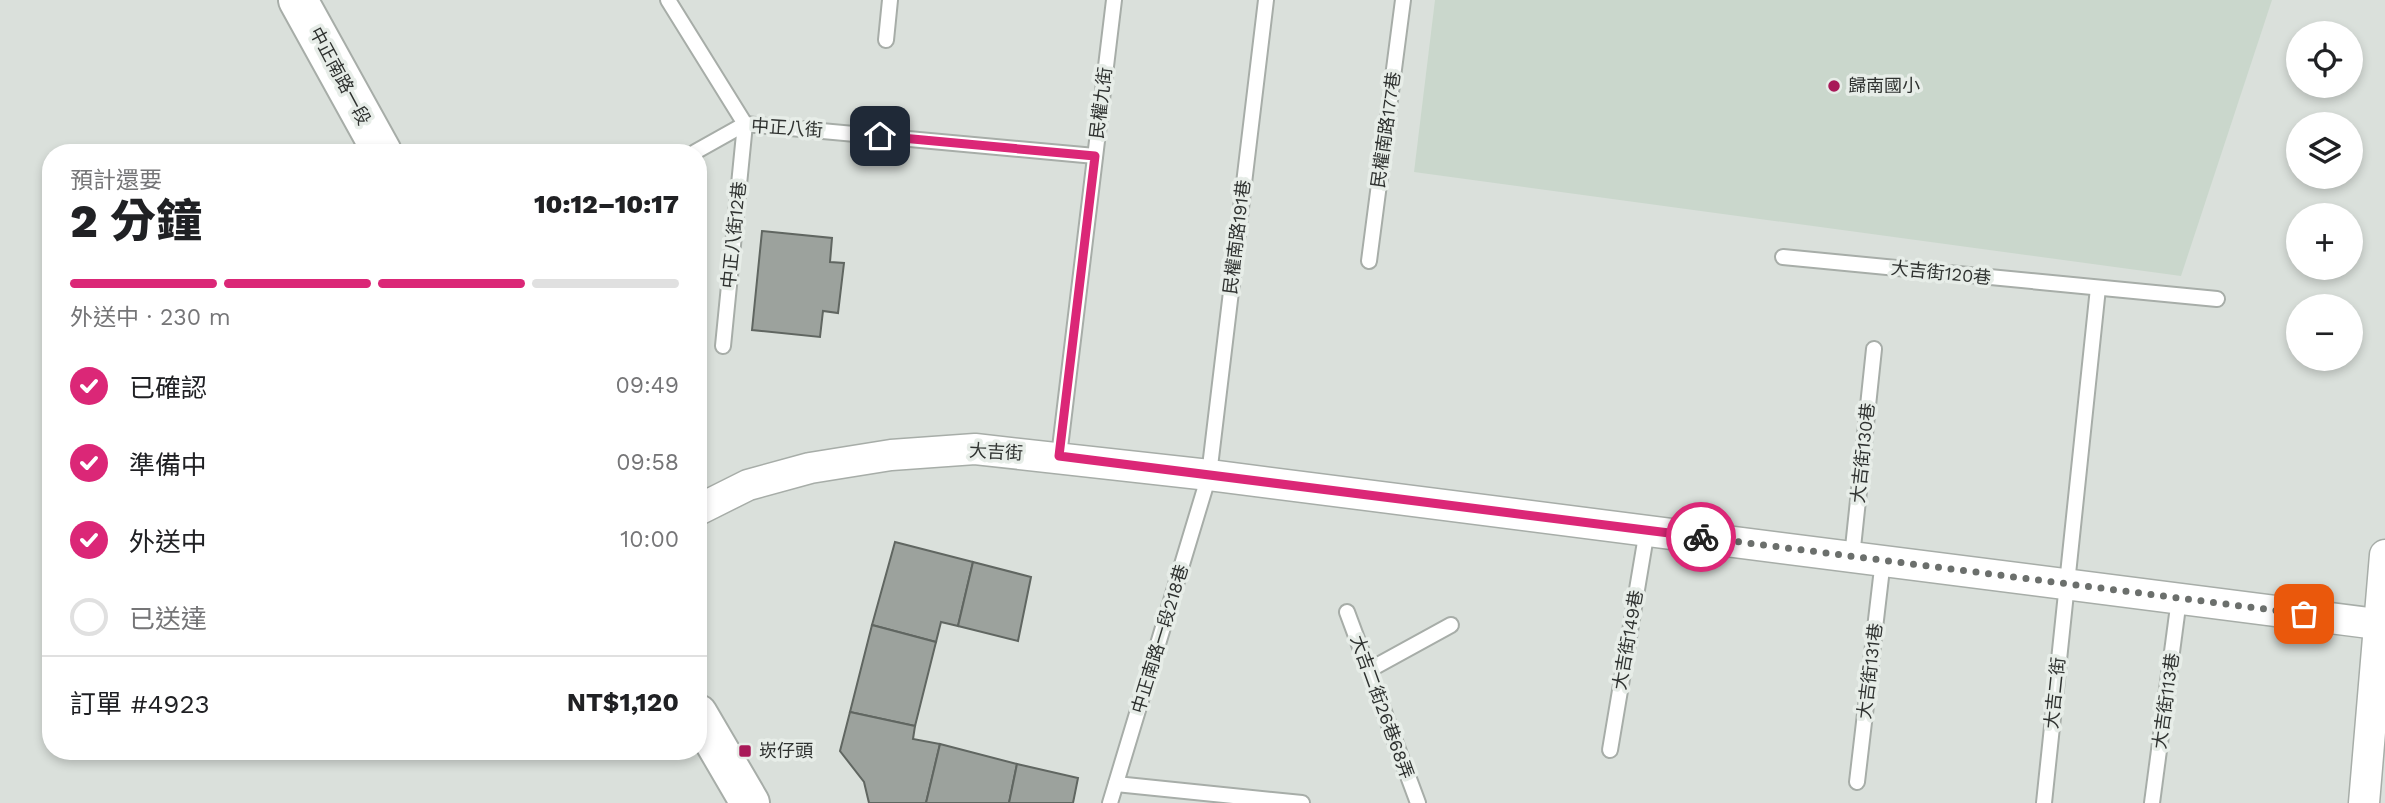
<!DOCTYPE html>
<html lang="zh-TW">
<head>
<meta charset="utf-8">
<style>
  body { margin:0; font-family:"Work Sans","Noto Sans TC",sans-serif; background:#f2f2f2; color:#202124; height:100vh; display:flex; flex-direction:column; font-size:26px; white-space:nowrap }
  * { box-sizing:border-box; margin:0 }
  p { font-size:23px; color:#757577 }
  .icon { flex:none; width:38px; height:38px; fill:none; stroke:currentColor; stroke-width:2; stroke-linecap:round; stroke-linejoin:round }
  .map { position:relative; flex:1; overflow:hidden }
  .side { position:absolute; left:42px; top:144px; width:665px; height:616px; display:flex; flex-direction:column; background:#fff; border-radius:28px; box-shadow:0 4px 10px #0003 }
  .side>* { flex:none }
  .controls { position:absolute; left:2286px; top:21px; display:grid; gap:14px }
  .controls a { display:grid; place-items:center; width:77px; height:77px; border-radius:50%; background:#fff; box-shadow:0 4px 10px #0003; font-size:35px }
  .pin { position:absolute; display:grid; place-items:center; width:60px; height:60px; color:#fff; margin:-30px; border-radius:14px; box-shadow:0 4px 10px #0006 }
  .courier { position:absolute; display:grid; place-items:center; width:70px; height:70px; margin:-35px; border:5px solid #db2777; border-radius:50%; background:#fff; color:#222; box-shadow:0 2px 9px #0007 }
  .headline em { font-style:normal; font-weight:800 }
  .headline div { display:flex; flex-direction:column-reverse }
  .headline { display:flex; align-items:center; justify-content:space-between; height:119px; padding:0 28px }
  h1 { font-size:46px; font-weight:800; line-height:52px }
  .bar { display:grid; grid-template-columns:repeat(4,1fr); gap:10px 7px; align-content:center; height:84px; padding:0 28px }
  .bar i { height:9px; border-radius:5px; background:#e0e0e0 }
  .bar .on { background:#db2777 }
  .bar p { grid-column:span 4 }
  .line { display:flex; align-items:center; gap:18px; padding:0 28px; border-top:2px solid #e0e0e0 }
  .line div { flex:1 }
  ol { padding:0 28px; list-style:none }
  li { display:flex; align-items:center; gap:21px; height:77px }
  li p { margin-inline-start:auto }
  li .icon { padding:7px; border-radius:50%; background:#db2777; color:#fff; stroke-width:4 }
  li:last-child { color:#757577 }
  li i { width:38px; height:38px; border:4px solid #e0e0e0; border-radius:50% }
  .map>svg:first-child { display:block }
  .built { fill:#cad7cc }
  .building { fill:#9ca29d; stroke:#606661; stroke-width:2 }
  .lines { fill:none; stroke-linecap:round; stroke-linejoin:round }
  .lane-casing { stroke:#a7ada8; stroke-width:18 }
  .street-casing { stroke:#a7ada8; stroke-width:33 }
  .secondary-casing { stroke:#a7ada8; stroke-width:42 }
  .lane { stroke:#fff; stroke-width:14 }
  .street { stroke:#fff; stroke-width:30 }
  .secondary { stroke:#fff; stroke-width:38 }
  .done { stroke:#6b6f6c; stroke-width:7; stroke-dasharray:0 12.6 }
  .route { stroke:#db2777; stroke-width:9 }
  .poi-dot { fill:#a81958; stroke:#e7ede8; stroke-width:2.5 }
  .labels { text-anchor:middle; stroke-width:7; stroke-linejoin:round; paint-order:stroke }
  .street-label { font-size:18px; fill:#2f3230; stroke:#e7ede8 }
  .poi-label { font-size:18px; fill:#2f3230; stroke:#e7ede8; text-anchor:start }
</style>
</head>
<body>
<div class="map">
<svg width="2385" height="803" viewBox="0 0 2385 803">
  <rect width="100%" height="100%" fill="#dae0db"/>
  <!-- built -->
  <path class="built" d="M1435,0H2272L2181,276L1414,172Z"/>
  <!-- building -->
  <g class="building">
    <path d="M762,231L832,238L830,262L844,263L838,313L823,311L820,337L752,330Z"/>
    <path d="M895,542L973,562L958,626L941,622L936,642L872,625Z"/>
    <path d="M973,562L1031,577L1018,641L958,626Z"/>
    <path d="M872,625L936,642L915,726L850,712Z"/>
    <path d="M850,712L915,726L913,739L940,744L926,803H869L864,782L840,751Z"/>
    <path d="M940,744L1017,764L1009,803H926Z"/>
    <path d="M1017,764L1078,778L1073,803H1009Z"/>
  </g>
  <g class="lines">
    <defs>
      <g id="lane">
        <path d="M668,0L745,124L723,346"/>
        <path d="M886,40L890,0"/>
        <path d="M695,152L745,124L1095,156"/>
        <path d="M1783,257L2217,299"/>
        <path d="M1369,261L1403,0"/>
        <path d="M1059,456L1114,0"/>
        <path d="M1852,557L1874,349"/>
        <path d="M1347,612L1418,803"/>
        <path d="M1369,670L1451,625"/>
        <path d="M1610,750L1647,530"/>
        <path d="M1857,782L1883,560"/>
        <path d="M1116,784L1302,803"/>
        <path d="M1110,803L1209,475L1266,0"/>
        <path d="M2044,803L2098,288"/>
        <path d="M2152,803L2179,599"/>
      </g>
      <g id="street">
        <path d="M698,510L748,485L810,468L891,455L975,449L1209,475L2385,625"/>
        <path d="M2364,803L2385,555"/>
      </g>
      <g id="secondary">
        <path d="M298,0L382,152"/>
        <path d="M698,714L750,803"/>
      </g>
    </defs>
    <!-- lane casing -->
    <use href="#lane" class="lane-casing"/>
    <!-- street casing -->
    <use href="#street" class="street-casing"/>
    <!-- secondary casing -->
    <use href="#secondary" class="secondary-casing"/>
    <!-- lane -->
    <use href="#lane" class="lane"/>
    <!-- street -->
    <use href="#street" class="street"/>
    <!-- secondary -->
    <use href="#secondary" class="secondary"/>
  </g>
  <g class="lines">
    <!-- done -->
    <path class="done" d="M1701,537L2304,614"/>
    <!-- route -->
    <path class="route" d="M880,136L1095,156L1059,456L1701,537"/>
  </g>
  <!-- markers -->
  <g class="poi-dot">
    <circle cx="1834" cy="86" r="7"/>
    <rect x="738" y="744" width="14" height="14" rx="3.5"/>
  </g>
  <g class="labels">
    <!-- street labels -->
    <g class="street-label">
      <text transform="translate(340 76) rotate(62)" y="6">中正南路一段</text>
      <text transform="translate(1101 103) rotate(-83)" y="6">民權九街</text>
      <text transform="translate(787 128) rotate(4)" y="6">中正八街</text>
      <text transform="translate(1386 130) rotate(-82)" y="6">民權南路177巷</text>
      <text transform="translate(734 235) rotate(-84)" y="6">中正八街12巷</text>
      <text transform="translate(1237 237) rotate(-83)" y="6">民權南路191巷</text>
      <text transform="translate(1941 273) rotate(6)" y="6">大吉街120巷</text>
      <text transform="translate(996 452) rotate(3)" y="6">大吉街</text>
      <text transform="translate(1863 453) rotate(-84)" y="6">大吉街130巷</text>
      <text transform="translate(1160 639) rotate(-73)" y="6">中正南路一段218巷</text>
      <text transform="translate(1628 640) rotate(-80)" y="6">大吉街149巷</text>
      <text transform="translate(1870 671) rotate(-83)" y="6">大吉街131巷</text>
      <text transform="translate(2055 693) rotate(-84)" y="6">大吉二街</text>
      <text transform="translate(2166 701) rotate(-82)" y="6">大吉街113巷</text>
      <text transform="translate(1382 707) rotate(70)" y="6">大吉二街26巷68弄</text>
    </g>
    <!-- poi labels -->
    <g class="poi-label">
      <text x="1848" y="92">歸南國小</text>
      <text x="759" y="757">崁仔頭</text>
    </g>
  </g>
</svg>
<div class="controls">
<a><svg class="icon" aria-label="locate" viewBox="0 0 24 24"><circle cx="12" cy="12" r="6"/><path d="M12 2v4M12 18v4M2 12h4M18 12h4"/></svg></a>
<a><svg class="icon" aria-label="layers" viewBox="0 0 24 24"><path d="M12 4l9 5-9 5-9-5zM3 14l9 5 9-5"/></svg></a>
<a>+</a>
<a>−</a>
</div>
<div class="pin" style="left:2304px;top:614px;background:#ea580c"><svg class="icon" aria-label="bag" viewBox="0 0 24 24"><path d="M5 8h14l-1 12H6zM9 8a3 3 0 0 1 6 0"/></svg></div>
<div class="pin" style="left:880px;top:136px;background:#1f2937"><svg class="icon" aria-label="home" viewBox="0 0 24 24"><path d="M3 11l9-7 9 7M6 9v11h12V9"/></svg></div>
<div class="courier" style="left:1701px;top:537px"><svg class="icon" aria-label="bike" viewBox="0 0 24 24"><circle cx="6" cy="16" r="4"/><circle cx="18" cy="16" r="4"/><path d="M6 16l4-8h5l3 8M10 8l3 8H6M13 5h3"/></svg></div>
<section class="side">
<div class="headline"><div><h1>2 分鐘</h1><p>預計還要</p></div><em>10:12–10:17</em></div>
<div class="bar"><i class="on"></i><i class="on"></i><i class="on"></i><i></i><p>外送中 · 230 m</p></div>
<ol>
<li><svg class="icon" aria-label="check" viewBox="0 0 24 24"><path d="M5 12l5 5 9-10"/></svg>已確認<p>09:49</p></li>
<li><svg class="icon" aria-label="check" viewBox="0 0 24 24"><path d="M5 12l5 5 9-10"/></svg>準備中<p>09:58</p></li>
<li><svg class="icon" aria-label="check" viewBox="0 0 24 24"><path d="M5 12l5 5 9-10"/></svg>外送中<p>10:00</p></li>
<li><i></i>已送達</li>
</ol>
<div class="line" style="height:91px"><div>訂單 #4923</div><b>NT$1,120</b></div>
</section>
</div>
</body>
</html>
